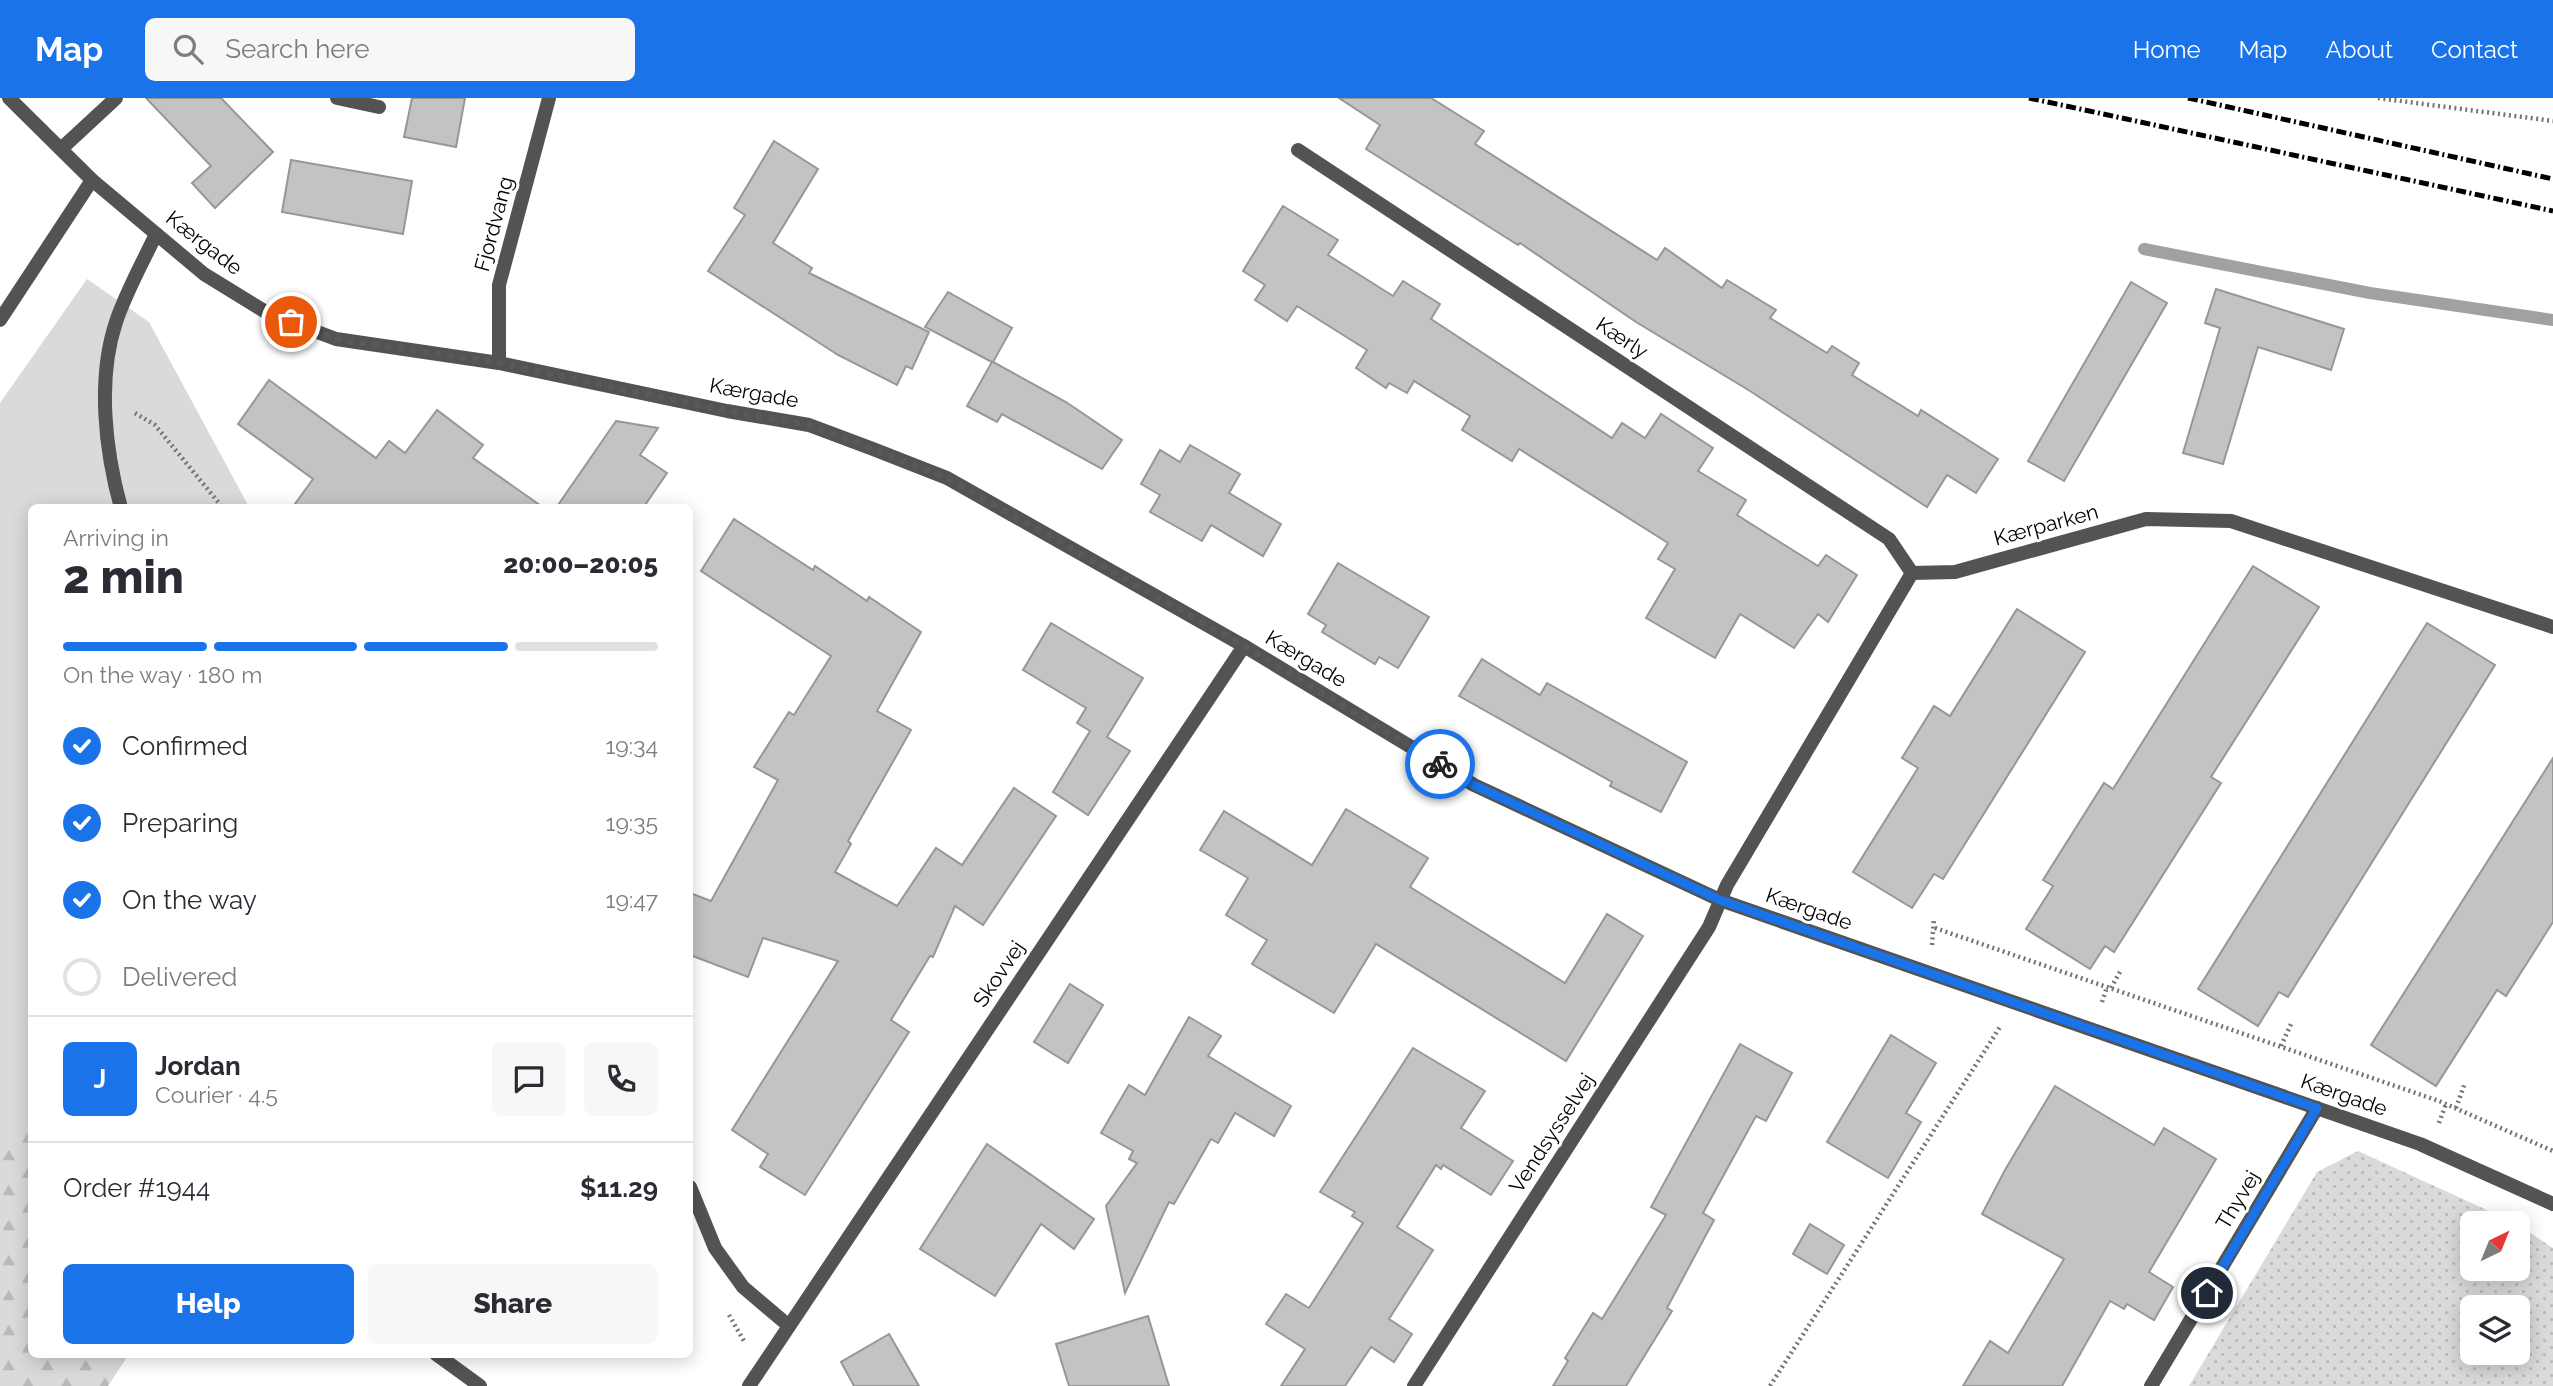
<!DOCTYPE html>
<html lang="en">
<head>
<meta charset="utf-8">
<style>
  body { margin:0; font-family:Raleway,sans-serif; background:#f7f7f7; color:#2b2b33; height:100vh; display:flex; flex-direction:column; font-size:26px; white-space:nowrap }
  * { box-sizing:border-box; margin:0 }
  p { font-size:23px; color:#7c7c81 }
  .icon { flex:none; width:38px; height:38px; fill:none; stroke:currentColor; stroke-width:2; stroke-linecap:round; stroke-linejoin:round }
  .map { position:relative; flex:1; overflow:hidden }
  .details { position:absolute; left:28px; top:406px; width:665px; height:854px; display:flex; flex-direction:column; background:#fff; border-radius:10px; box-shadow:0 4px 18px #0003 }
  .details>* { flex:none }
  .needle { width:46px; rotate:43deg }
  .tools { position:absolute; left:2460px; top:1113px; display:grid; gap:14px }
  .tools a { display:grid; place-items:center; width:70px; height:70px; border-radius:10px; background:#fff; box-shadow:0 4px 18px #0003; font-size:35px }
  .pin { position:absolute; display:grid; place-items:center; width:60px; height:60px; color:#fff; margin:-30px; border:4px solid #fff; border-radius:50%; box-shadow:0 2px 7px #0007 }
  .courier { position:absolute; display:grid; place-items:center; width:70px; height:70px; margin:-35px; border:5px solid #1a73e8; border-radius:50%; background:#fff; color:#222; box-shadow:0 2px 9px #0007 }
  .headline em { font-style:normal; font-weight:800 }
  .headline div { display:flex; flex-direction:column-reverse }
  .headline { display:flex; align-items:center; justify-content:space-between; height:119px; padding:0 35px }
  h1 { font-size:46px; font-weight:800; line-height:52px }
  .bar { display:grid; grid-template-columns:repeat(4,1fr); gap:10px 7px; align-content:center; height:84px; padding:0 35px }
  .bar i { height:9px; border-radius:5px; background:#e1e1e2 }
  .bar .on { background:#1a73e8 }
  .bar p { grid-column:span 4 }
  .line { display:flex; align-items:center; gap:18px; padding:0 35px; border-top:2px solid #e1e1e2 }
  .line div { flex:1 }
  .round { display:grid; place-items:center; flex:none; width:74px; height:74px; border-radius:10px; background:#f7f7f7 }
  ol { padding:0 35px; list-style:none }
  li { display:flex; align-items:center; gap:21px; height:77px }
  li p { margin-inline-start:auto }
  li .icon { padding:7px; border-radius:50%; background:#1a73e8; color:#fff; stroke-width:4 }
  li:last-child { color:#7c7c81 }
  li i { width:38px; height:38px; border:4px solid #e1e1e2; border-radius:50% }
  .primary-button { display:flex; gap:14px; margin-top:auto; padding:14px 35px }
  .primary-button a { flex:1; height:80px; border-radius:10px; background:#1a73e8; color:#fff; font-size:28px; font-weight:800; line-height:80px; text-align:center }
  .primary-button a+a { background:#f7f7f7; color:#2b2b33 }
  header { display:flex; align-items:center; gap:42px; box-sizing:border-box; height:98px; padding:0 35px; background:#1a73e8; color:#fff }
  header strong { font-size:33px }
  nav { display:flex; gap:38px; margin-inline-start:auto; font-size:24px }
  .search { width:490px; height:63px; background:#f7f7f7; display:flex; align-items:center; gap:18px; box-sizing:border-box; padding:0 24px; border-radius:10px; color:#7c7c81; font-size:26px }
  .map>svg:first-child { display:block }
  .grass { fill:url(#grass-dots); fill-rule:evenodd }
  .forest { fill:url(#forest-firs) }
  .pitch { fill:#dadada }
  .lines { fill:none; stroke-linecap:round; stroke-linejoin:round }
  .stream { stroke:#a1a1a1; stroke-width:12 }
  .building { fill:#c3c3c3; stroke:#979797; stroke-width:2 }
  .path { stroke:#757575; stroke-width:4.5; stroke-dasharray:2 3.5; stroke-linecap:butt }
  .lane { stroke:#535353; stroke-width:14 }
  .street { stroke:#535353; stroke-width:14 }
  .rail { stroke:#000; stroke-width:5; stroke-dasharray:10 3.5 2 3.5; stroke-linecap:butt }
  .done { stroke:#595959; stroke-width:7; stroke-dasharray:0 12.6 }
  .route { stroke:#1a73e8; stroke-width:9 }
  .labels { text-anchor:middle; stroke-width:6; stroke-linejoin:round; paint-order:stroke }
  .street-label { font-size:21px; fill:#000; stroke:#fff }
</style>
</head>
<body>
<header>
<strong>Map</strong>
<div class="search"><svg class="icon" aria-label="search" viewBox="0 0 24 24"><circle cx="10" cy="10" r="6"/><path d="M15 15l6 6"/></svg>Search here</div>
<nav><a>Home</a><a>Map</a><a>About</a><a>Contact</a></nav>
</header>
<div class="map">
<svg width="2553" height="1288" viewBox="0 0 2553 1288">
  <defs>
    <pattern id="grass-dots" width="8" height="8" patternUnits="userSpaceOnUse" patternTransform="scale(1.75)"><rect width="8" height="8" fill="#dadada"/><path d="M2 2h.1M6 6h.1" fill="none" stroke="#b9b9b9" stroke-width="1.8" stroke-linecap="round"/></pattern>
    <pattern id="forest-firs" width="22" height="20" patternUnits="userSpaceOnUse" patternTransform="scale(1.75)"><rect width="22" height="20" fill="#dadada"/><path d="M5 1l3.5 6h-7zM16 11l3.5 6h-7z" fill="#b9b9b9"/></pattern>
  </defs>
  <rect width="100%" height="100%" fill="#fff"/>
  <!-- grass -->
  <path class="grass" d="M2358,1053L2515,1125H2473V1171H2518V1127L2553,1150V1288H2189L2317,1074ZM2473,1209H2518V1255H2473Z"/>
  <!-- forest -->
  <path class="forest" d="M31,1008L32,1256L128,1257L108,1288H0V1036Z"/>
  <!-- pitch -->
  <path class="pitch" d="M87,181L149,224L249,409L32,410L31,1009L0,1048V305Z"/>
  <g class="lines">
    <!-- stream -->
    <path class="stream" d="M2144,151L2370,195L2553,222"/>
  </g>
  <!-- building -->
  <g class="building">
    <path d="M146,0H221L273,54L215,110L192,85L211,68Z"/>
    <path d="M412,0H465L456,49L404,39Z"/>
    <path d="M1339,0H1431L1484,33L1475,46L1657,162L1665,150L1722,190L1727,182L1776,212L1770,220L1827,255L1832,248L1859,265L1852,277L1918,318L1921,312L1998,361L1976,395L1947,377L1927,409L1750,293L1636,224L1520,145L1518,147L1366,51L1380,27Z"/>
    <path d="M774,43L818,71L773,145L812,170L809,175L929,234L912,271L906,268L897,287L838,257L708,173L745,117L734,110Z"/>
    <path d="M291,62L412,83L403,136L282,114Z"/>
    <path d="M1283,108L1338,142L1328,157L1393,198L1403,183L1440,206L1431,221L1612,340L1622,325L1645,340L1661,316L1713,350L1698,373L1746,402L1737,417L1818,468L1826,457L1857,477L1828,524L1818,516L1794,550L1740,516L1715,560L1646,520L1675,471L1658,461L1668,445L1519,351L1512,363L1462,332L1470,318L1414,283L1407,295L1389,285L1386,290L1356,270L1367,252L1297,208L1287,223L1255,202L1265,187L1243,173Z"/>
    <path d="M2131,184L2167,205L2064,383L2028,363Z"/>
    <path d="M2216,191L2344,231L2331,272L2258,249L2223,366L2183,355L2220,230L2205,225Z"/>
    <path d="M948,194L1012,230L993,264L1066,304L1122,342L1102,371L1002,316L997,324L967,308L992,264L925,229Z"/>
    <path d="M269,282L376,360L389,343L405,355L437,312L483,347L473,360L544,410H292L313,381L238,326Z"/>
    <path d="M616,323L658,330L640,357L667,375L643,410H556Z"/>
    <path d="M1190,347L1240,376L1229,395L1281,426L1263,458L1211,427L1202,443L1150,414L1160,397L1141,386L1160,352L1180,364Z"/>
    <path d="M734,421L813,472L815,468L867,503L869,499L921,534L877,613L911,632L848,743L851,746L835,774L897,808L936,750L962,767L1014,690L1056,718L983,827L955,808L933,859L930,858L891,922L909,934L805,1097L760,1069L768,1056L732,1032L838,863L763,840L748,879L690,857V795L711,803L778,682L754,669L789,614L794,617L831,558L701,473Z"/>
    <path d="M1338,465L1429,519L1398,570L1379,559L1375,566L1322,534L1326,527L1308,516Z"/>
    <path d="M2253,468L2319,509L2211,679L2221,685L2114,854L2105,848L2090,871L2026,831L2053,788L2043,782L2104,685L2113,691Z"/>
    <path d="M2017,511L2085,554L1943,781L1934,776L1912,810L1853,774L1918,670L1902,660L1934,608L1950,618Z"/>
    <path d="M1051,525L1143,580L1107,639L1130,653L1088,717L1053,694L1090,633L1077,625L1086,610L1023,572Z"/>
    <path d="M2427,525L2495,567L2288,899L2279,894L2258,928L2198,891Z"/>
    <path d="M1482,561L1540,597L1547,585L1687,664L1661,714L1610,688L1612,684L1459,598Z"/>
    <path d="M2553,660V824L2506,898L2497,892L2436,988L2371,947Z"/>
    <path d="M1346,711L1428,760L1410,789L1565,885L1607,816L1643,838L1566,963L1376,846L1334,915L1252,866L1267,842L1226,817L1248,780L1200,752L1224,713L1312,767Z"/>
    <path d="M1070,886L1103,907L1068,965L1034,944Z"/>
    <path d="M1189,919L1221,938L1208,958L1291,1008L1274,1038L1235,1015L1218,1045L1211,1041L1174,1106L1169,1104L1125,1195L1106,1108L1137,1065L1129,1061L1133,1053L1101,1035L1129,987L1145,997Z"/>
    <path d="M1891,937L1936,965L1906,1015L1921,1024L1888,1080L1827,1044Z"/>
    <path d="M1740,946L1792,975L1766,1023L1756,1018L1703,1115L1714,1122L1667,1210L1672,1213L1626,1288H1553L1568,1263L1565,1260L1593,1215L1602,1221L1666,1117L1651,1109Z"/>
    <path d="M1413,950L1485,993L1461,1030L1513,1063L1491,1097L1443,1067L1441,1071L1436,1067L1397,1129L1433,1152L1389,1221L1412,1236L1394,1264L1371,1249L1345,1288H1281L1305,1251L1266,1226L1286,1196L1309,1210L1363,1125L1352,1118L1355,1114L1320,1094Z"/>
    <path d="M2055,988L2154,1047L2164,1030L2216,1061L2149,1174L2173,1189L2154,1222L2127,1206L2124,1211L2110,1203L2062,1288H1963L1990,1243L2008,1255L2064,1161L1982,1116L2005,1072Z"/>
    <path d="M987,1046L1094,1121L1074,1151L1041,1126L995,1198L920,1151Z"/>
    <path d="M1810,1126L1844,1147L1827,1176L1793,1156Z"/>
    <path d="M1148,1218L1169,1288H1069L1056,1246Z"/>
    <path d="M889,1236L919,1288H854L841,1264Z"/>
  </g>
  <g class="lines">
    <!-- path -->
    <g class="path">
      <path d="M2378,0L2553,23"/>
      <path d="M135,315L155,327L223,410"/>
      <path d="M1935,830L2439,1003L2553,1053"/>
      <path d="M1932,847L1934,820"/>
      <path d="M2111,890L2121,872"/>
      <path d="M2102,904L2107,889"/>
      <path d="M2281,948L2291,926"/>
      <path d="M2456,1010L2465,985"/>
      <path d="M2439,1025L2446,1006"/>
      <path d="M729,1217L744,1243"/>
      <path d="M1770,1288L2000,929"/>
    </g>
    <!-- lane -->
    <g class="lane">
      <path d="M121,410C105,352 97,281 116,224C126,194 143,164 156,136"/>
      <path d="M690,1089L715,1150L743,1189L789,1228"/>
    </g>
    <!-- street -->
    <g class="street">
      <path d="M9,0L92,82L204,176L269,216L336,241L499,265L727,313L809,327L873,351L947,380L1244,548L1474,687L1720,802L2420,1046L2553,1106"/>
      <path d="M337,0L379,9"/>
      <path d="M61,51L116,0"/>
      <path d="M1298,52L1889,441L1912,475"/>
      <path d="M0,222L92,82"/>
      <path d="M499,265V187L549,0"/>
      <path d="M436,1256L480,1288"/>
      <path d="M749,1288L1244,548"/>
      <path d="M1414,1288L1709,829L1727,787L1912,475L1955,474L2146,421L2231,423L2553,529"/>
      <path d="M2151,1288L2317,1010"/>
    </g>
    <!-- rail -->
    <g class="rail">
      <path d="M2029,0L2553,113"/>
      <path d="M2188,0L2553,81"/>
    </g>
  </g>
  <g class="lines">
    <!-- done -->
    <path class="done" d="M291,224L336,241L499,265L727,313L809,327L873,351L947,380L1244,548L1440,666"/>
    <!-- route -->
    <path class="route" d="M1440,666L1474,687L1720,802L2317,1010L2207,1195"/>
  </g>
  <g class="labels">
    <!-- street labels -->
    <g class="street-label">
      <text transform="translate(494 126) rotate(-75)" y="7">Fjordvang</text>
      <text transform="translate(204 145) rotate(38)" y="7">Kærgade</text>
      <text transform="translate(1622 240) rotate(33)" y="7">Kærly</text>
      <text transform="translate(754 295) rotate(10)" y="7">Kærgade</text>
      <text transform="translate(2046 427) rotate(-15)" y="7">Kærparken</text>
      <text transform="translate(1306 561) rotate(31)" y="7">Kærgade</text>
      <text transform="translate(1809 811) rotate(19)" y="7">Kærgade</text>
      <text transform="translate(999 876) rotate(-56)" y="7">Skovvej</text>
      <text transform="translate(2344 997) rotate(19)" y="7">Kærgade</text>
      <text transform="translate(1552 1035) rotate(-57)" y="7">Vendsysselvej</text>
      <text transform="translate(2238 1102) rotate(-59)" y="7">Thyvej</text>
    </g>
  </g>
</svg>
<div class="tools">
<a><svg class="needle" viewBox="-14 -14 28 28"><path d="M0-13l5 13h-10z" fill="#e53935"/><path d="M0 13l5-13h-10z" fill="#7c7c81"/></svg></a>
<a><svg class="icon" aria-label="layers" viewBox="0 0 24 24"><path d="M12 4l9 5-9 5-9-5zM3 14l9 5 9-5"/></svg></a>
</div>
<div class="pin" style="left:291px;top:224px;background:#ea580c"><svg class="icon" aria-label="bag" viewBox="0 0 24 24"><path d="M5 8h14l-1 12H6zM9 8a3 3 0 0 1 6 0"/></svg></div>
<div class="pin" style="left:2207px;top:1195px;background:#1f2937"><svg class="icon" aria-label="home" viewBox="0 0 24 24"><path d="M3 11l9-7 9 7M6 9v11h12V9"/></svg></div>
<div class="courier" style="left:1440px;top:666px"><svg class="icon" aria-label="bike" viewBox="0 0 24 24"><circle cx="6" cy="16" r="4"/><circle cx="18" cy="16" r="4"/><path d="M6 16l4-8h5l3 8M10 8l3 8H6M13 5h3"/></svg></div>
<section class="details">
<div class="headline"><div><h1>2 min</h1><p>Arriving in</p></div><em>20:00–20:05</em></div>
<div class="bar"><i class="on"></i><i class="on"></i><i class="on"></i><i></i><p>On the way · 180 m</p></div>
<ol>
<li><svg class="icon" aria-label="check" viewBox="0 0 24 24"><path d="M5 12l5 5 9-10"/></svg>Confirmed<p>19:34</p></li>
<li><svg class="icon" aria-label="check" viewBox="0 0 24 24"><path d="M5 12l5 5 9-10"/></svg>Preparing<p>19:35</p></li>
<li><svg class="icon" aria-label="check" viewBox="0 0 24 24"><path d="M5 12l5 5 9-10"/></svg>On the way<p>19:47</p></li>
<li><i></i>Delivered</li>
</ol>
<div class="line" style="height:126px"><b class="round" style="background:#1a73e8;color:#fff">J</b><div><b>Jordan</b><p>Courier · 4.5</p></div><a class="round"><svg class="icon" aria-label="chat" viewBox="0 0 24 24"><path d="M4 5h16v11H9l-5 4z"/></svg></a><a class="round"><svg class="icon" aria-label="phone" viewBox="0 0 24 24"><path d="M5 4h4l2 5-3 2q2 4 5 5l2-3 5 2v4C11 20 4 13 5 4z"/></svg></a></div>
<div class="line" style="height:91px"><div>Order #1944</div><b>$11.29</b></div>
<div class="primary-button"><a>Help</a><a>Share</a></div>
</section>
</div>
</body>
</html>
